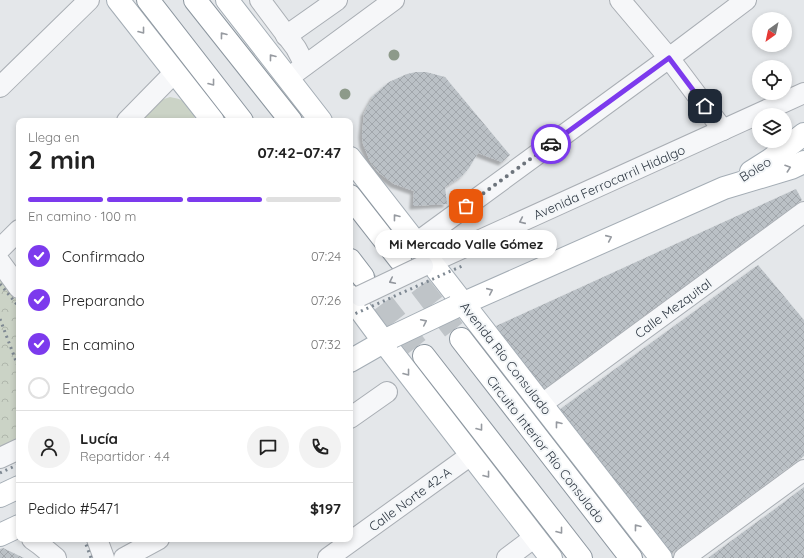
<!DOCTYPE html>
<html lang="es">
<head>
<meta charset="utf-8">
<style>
  body { margin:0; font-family:Quicksand,sans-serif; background:#f2f2f2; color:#222; height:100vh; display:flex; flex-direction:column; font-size:15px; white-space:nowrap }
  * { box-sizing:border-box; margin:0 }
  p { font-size:13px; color:#767676 }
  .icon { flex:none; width:22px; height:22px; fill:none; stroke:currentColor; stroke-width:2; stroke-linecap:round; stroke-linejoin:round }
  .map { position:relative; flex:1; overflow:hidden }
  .sheet { position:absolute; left:16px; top:118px; width:337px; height:424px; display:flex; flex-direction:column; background:#fff; border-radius:8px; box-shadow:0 2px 6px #0003 }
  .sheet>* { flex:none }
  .needle { width:26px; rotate:213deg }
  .controls { position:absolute; left:752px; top:12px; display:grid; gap:8px }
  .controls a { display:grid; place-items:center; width:40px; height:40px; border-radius:50%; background:#fff; box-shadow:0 2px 6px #0003; font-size:20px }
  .pin { position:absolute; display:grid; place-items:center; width:34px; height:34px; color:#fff; margin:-17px; border-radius:8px; box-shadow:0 2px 6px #0006 }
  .courier { position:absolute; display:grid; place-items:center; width:40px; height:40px; margin:-20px; border:3px solid #7c3aed; border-radius:50%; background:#fff; color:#222; box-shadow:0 1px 5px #0007 }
  .bubble { position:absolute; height:28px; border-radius:14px; background:#fff; box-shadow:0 2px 6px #0003; font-size:13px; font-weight:800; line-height:28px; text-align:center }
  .summary em { font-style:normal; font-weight:800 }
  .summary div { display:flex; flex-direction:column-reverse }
  .summary { display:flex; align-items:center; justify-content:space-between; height:68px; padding:0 12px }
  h1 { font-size:26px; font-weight:800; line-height:30px }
  .bar { display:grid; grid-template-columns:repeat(4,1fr); gap:6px 4px; align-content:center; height:48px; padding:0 12px }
  .bar i { height:5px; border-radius:3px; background:#e0e0e0 }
  .bar .active { background:#7c3aed }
  .bar p { grid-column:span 4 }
  .line { display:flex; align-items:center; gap:10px; padding:0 12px; border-top:1px solid #e0e0e0 }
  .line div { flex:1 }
  .round { display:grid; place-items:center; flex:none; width:42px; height:42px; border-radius:21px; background:#f2f2f2 }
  ol { padding:0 12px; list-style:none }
  li { display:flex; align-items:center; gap:12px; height:44px }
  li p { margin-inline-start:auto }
  li .icon { padding:4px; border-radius:50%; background:#7c3aed; color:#fff; stroke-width:4 }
  li:last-child { color:#767676 }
  li i { width:22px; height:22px; border:2px solid #e0e0e0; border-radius:50% }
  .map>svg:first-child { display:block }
  .green { fill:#cbd3c6 }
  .park { fill:url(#park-crowns) }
  .building { fill:url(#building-cross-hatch); filter:url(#shadow) }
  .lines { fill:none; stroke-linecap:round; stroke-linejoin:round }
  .highway-tunnel { stroke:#bfc4c8; stroke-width:22; stroke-dasharray:22 11; stroke-linecap:butt }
  .minor-casing { stroke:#a9aeb4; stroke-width:22 }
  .major-casing { stroke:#a4adb5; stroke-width:24 }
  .highway-casing { stroke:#8c969f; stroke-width:24 }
  .minor { stroke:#f6f7f9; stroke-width:20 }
  .major { stroke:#fff; stroke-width:22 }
  .highway { stroke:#fff; stroke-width:22 }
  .rail { stroke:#7e8892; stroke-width:3; stroke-dasharray:2 4; stroke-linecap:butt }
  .minor-bridge-casing { stroke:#a9aeb4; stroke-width:22; stroke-linecap:butt }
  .major-bridge-casing { stroke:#a4adb5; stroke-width:24; stroke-linecap:butt }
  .minor-bridge { stroke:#f6f7f9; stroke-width:20 }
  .major-bridge { stroke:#fff; stroke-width:22 }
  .tree { fill:#8d9a8a }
  .oneway { stroke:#969aa0 }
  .oneway2 { stroke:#92969d }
  .done { stroke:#6d747c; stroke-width:4; stroke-dasharray:0 7.2 }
  .route { stroke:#7c3aed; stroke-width:5 }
  .labels { text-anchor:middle; stroke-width:4; stroke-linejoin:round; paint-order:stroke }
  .street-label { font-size:13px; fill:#2d3641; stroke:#f3f6f8 }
</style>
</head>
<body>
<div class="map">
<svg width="804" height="558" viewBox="0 0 804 558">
  <defs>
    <pattern id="park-crowns" width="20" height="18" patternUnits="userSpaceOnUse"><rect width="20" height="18" fill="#cbd3c6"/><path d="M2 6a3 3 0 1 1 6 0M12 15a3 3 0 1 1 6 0" fill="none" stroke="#afb6ab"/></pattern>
    <pattern id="building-cross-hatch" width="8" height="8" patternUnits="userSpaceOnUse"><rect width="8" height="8" fill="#bbc1c6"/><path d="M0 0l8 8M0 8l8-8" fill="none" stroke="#a1a6ab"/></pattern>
    <filter id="shadow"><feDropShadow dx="-3.5" dy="3.5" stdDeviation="1" flood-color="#0004"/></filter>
  </defs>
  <rect width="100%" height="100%" fill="#e4e7ea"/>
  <!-- green -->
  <path class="green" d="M170,97C182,99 198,105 194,121H139L158,101Z"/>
  <!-- park -->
  <path class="park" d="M0,275L19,300V440L0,449Z"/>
  <!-- building -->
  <g class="building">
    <path d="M416,72H426L445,77L510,155L502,162L478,153L469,168L462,176L445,187L447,204L413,206L414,191L394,184L378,172L371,163L363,144L362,134L364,113L374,95L389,82L407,74Z"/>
    <path d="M796,189L802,200L544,389L496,326Z"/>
    <path d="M758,265L804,320V456L672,553L559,410Z"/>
    <path d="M804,487V558H708L783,503Z"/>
    <path d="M3,548L24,558H0V549Z"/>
  </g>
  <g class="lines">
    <!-- highway-tunnel -->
    <g class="highway-tunnel">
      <path d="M400,260L461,339"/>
      <path d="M363,277L424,356"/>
    </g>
    <defs>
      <g id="minor">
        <path d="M260,0L296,48L305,65"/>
        <path d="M620,0L669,58L723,130"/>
        <path d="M286,36L337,0"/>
        <path d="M288,78L394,0"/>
        <path d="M0,87L89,0"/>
        <path d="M127,121L175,72"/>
        <path d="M416,243L669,58L746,0"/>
        <path d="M0,249L19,230"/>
        <path d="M0,262L19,288"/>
        <path d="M423,266L804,93"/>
        <path d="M542,404L804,212"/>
        <path d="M350,418L387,392"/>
        <path d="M0,458L19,449"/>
        <path d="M32,539L39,544L56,558"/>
        <path d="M97,539L104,558"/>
        <path d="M124,558L159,539"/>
        <path d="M328,558L471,455"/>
        <path d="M507,558L535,537"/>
        <path d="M684,558L804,470"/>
      </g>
      <g id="major">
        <path d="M118,0L213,121"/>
        <path d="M227,0L321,121"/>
        <path d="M350,158L661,558"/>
        <path d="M751,172L770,160L804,134"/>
        <path d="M350,296L384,342L551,558"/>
        <path d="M455,307L724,188L791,168L804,162"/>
        <path d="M350,361L392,337"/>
        <path d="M0,496L19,487"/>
        <path d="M0,535L19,526"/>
      </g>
      <g id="highway">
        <path d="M148,0L242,121"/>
        <path d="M195,0L291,121"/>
        <path d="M350,196L400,260"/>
        <path d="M350,260L363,277"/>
        <path d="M461,339L631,558"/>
        <path d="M424,356L581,558"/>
      </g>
    </defs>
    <!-- minor casing -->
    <use href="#minor" class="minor-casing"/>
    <!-- major casing -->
    <use href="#major" class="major-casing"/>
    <!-- highway casing -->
    <use href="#highway" class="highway-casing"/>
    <!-- minor -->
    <use href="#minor" class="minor"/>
    <!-- major -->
    <use href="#major" class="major"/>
    <!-- highway -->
    <use href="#highway" class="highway"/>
    <!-- rail -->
    <g class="rail">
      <path d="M0,284L19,307"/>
      <path d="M350,316L462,266"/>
      <path d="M0,319L19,369"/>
      <path d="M0,473L19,464"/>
      <path d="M84,539L91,558"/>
    </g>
    <defs>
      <path id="minor-bridge" d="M360,296L423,266"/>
      <path id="major-bridge" d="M392,337L455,307"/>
    </defs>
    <!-- minor-bridge casing -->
    <use href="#minor-bridge" class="minor-bridge-casing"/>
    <!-- major-bridge casing -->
    <use href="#major-bridge" class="major-bridge-casing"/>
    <!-- minor-bridge -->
    <use href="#minor-bridge" class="minor-bridge"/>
    <!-- major-bridge -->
    <use href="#major-bridge" class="major-bridge"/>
  </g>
  <!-- trees -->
  <g class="tree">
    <circle cx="394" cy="55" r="5.5"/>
    <circle cx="345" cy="94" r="5.5"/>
  </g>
  <!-- one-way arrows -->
  <defs><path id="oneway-chevron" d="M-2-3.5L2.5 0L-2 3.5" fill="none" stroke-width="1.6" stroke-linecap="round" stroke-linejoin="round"/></defs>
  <g class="oneway">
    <use href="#oneway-chevron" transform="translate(142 31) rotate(52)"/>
    <use href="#oneway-chevron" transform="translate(223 35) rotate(-128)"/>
    <use href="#oneway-chevron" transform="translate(272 57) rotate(-128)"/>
    <use href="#oneway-chevron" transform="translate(212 83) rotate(52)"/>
    <use href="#oneway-chevron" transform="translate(788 168) rotate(-19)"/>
    <use href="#oneway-chevron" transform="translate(396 217) rotate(-128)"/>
    <use href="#oneway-chevron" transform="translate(609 238) rotate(-24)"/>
    <use href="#oneway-chevron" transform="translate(490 291) rotate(-24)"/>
    <use href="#oneway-chevron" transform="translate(424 322) rotate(-26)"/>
    <use href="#oneway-chevron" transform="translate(407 373) rotate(52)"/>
    <use href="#oneway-chevron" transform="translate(558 424) rotate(-128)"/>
    <use href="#oneway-chevron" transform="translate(480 428) rotate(52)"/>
    <use href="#oneway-chevron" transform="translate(487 475) rotate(52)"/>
    <use href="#oneway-chevron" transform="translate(637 527) rotate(-128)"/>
    <use href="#oneway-chevron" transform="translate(560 531) rotate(52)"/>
  </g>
  <g class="oneway2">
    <use href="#oneway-chevron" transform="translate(522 221) rotate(156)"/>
    <use href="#oneway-chevron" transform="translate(392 281) rotate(154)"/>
  </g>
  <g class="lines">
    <!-- done -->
    <path class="done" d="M466,206L551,144"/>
    <!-- route -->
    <path class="route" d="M551,144L669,58L705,106"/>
  </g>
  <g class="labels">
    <!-- street labels -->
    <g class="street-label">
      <text transform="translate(755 169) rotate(-32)" y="5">Boleo</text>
      <text transform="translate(609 182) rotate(-24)" y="5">Avenida Ferrocarril Hidalgo</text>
      <text transform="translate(673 308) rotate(-36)" y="5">Calle Mezquital</text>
      <text transform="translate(506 358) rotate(52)" y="5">Avenida Río Consulado</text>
      <text transform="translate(546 449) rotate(52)" y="5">Circuito Interior Río Consulado</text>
      <text transform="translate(410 499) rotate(-36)" y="5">Calle Norte 42-A</text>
    </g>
  </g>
</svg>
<div class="controls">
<a><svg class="needle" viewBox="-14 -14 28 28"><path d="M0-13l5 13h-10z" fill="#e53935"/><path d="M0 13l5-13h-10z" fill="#767676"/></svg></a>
<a><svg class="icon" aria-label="locate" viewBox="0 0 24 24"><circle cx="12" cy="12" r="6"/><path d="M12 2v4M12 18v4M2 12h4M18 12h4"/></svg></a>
<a><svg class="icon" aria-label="layers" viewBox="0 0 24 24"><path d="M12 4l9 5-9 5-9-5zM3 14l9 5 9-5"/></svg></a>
</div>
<div class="pin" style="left:466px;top:206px;background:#ea580c"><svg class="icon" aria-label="bag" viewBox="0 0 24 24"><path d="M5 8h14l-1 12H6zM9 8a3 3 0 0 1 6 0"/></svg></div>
<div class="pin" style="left:705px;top:106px;background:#1f2937"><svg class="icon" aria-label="home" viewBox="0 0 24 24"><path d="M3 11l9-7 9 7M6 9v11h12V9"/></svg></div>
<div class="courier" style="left:551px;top:144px"><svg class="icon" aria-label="car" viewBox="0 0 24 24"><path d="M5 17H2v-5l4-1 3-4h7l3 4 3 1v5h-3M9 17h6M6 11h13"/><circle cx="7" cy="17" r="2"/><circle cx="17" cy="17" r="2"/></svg></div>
<div class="bubble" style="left:375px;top:230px;width:182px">Mi Mercado Valle Gómez</div>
<section class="sheet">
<div class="summary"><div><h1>2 min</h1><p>Llega en</p></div><em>07:42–07:47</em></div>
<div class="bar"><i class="active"></i><i class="active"></i><i class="active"></i><i></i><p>En camino · 100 m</p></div>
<ol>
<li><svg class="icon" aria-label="check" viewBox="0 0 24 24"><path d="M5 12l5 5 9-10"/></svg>Confirmado<p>07:24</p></li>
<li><svg class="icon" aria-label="check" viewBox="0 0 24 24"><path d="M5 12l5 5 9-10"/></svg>Preparando<p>07:26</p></li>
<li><svg class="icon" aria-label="check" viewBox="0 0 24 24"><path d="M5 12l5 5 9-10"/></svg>En camino<p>07:32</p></li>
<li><i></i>Entregado</li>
</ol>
<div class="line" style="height:72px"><a class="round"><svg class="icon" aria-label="person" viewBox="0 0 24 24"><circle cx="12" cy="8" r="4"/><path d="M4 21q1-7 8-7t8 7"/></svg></a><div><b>Lucía</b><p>Repartidor · 4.4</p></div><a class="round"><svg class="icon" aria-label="chat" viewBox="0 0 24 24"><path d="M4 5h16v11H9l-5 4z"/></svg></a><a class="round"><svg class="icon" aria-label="phone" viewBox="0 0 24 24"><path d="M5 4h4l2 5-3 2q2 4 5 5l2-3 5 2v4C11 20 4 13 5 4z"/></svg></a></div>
<div class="line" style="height:52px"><div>Pedido #5471</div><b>$197</b></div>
</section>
</div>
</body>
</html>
